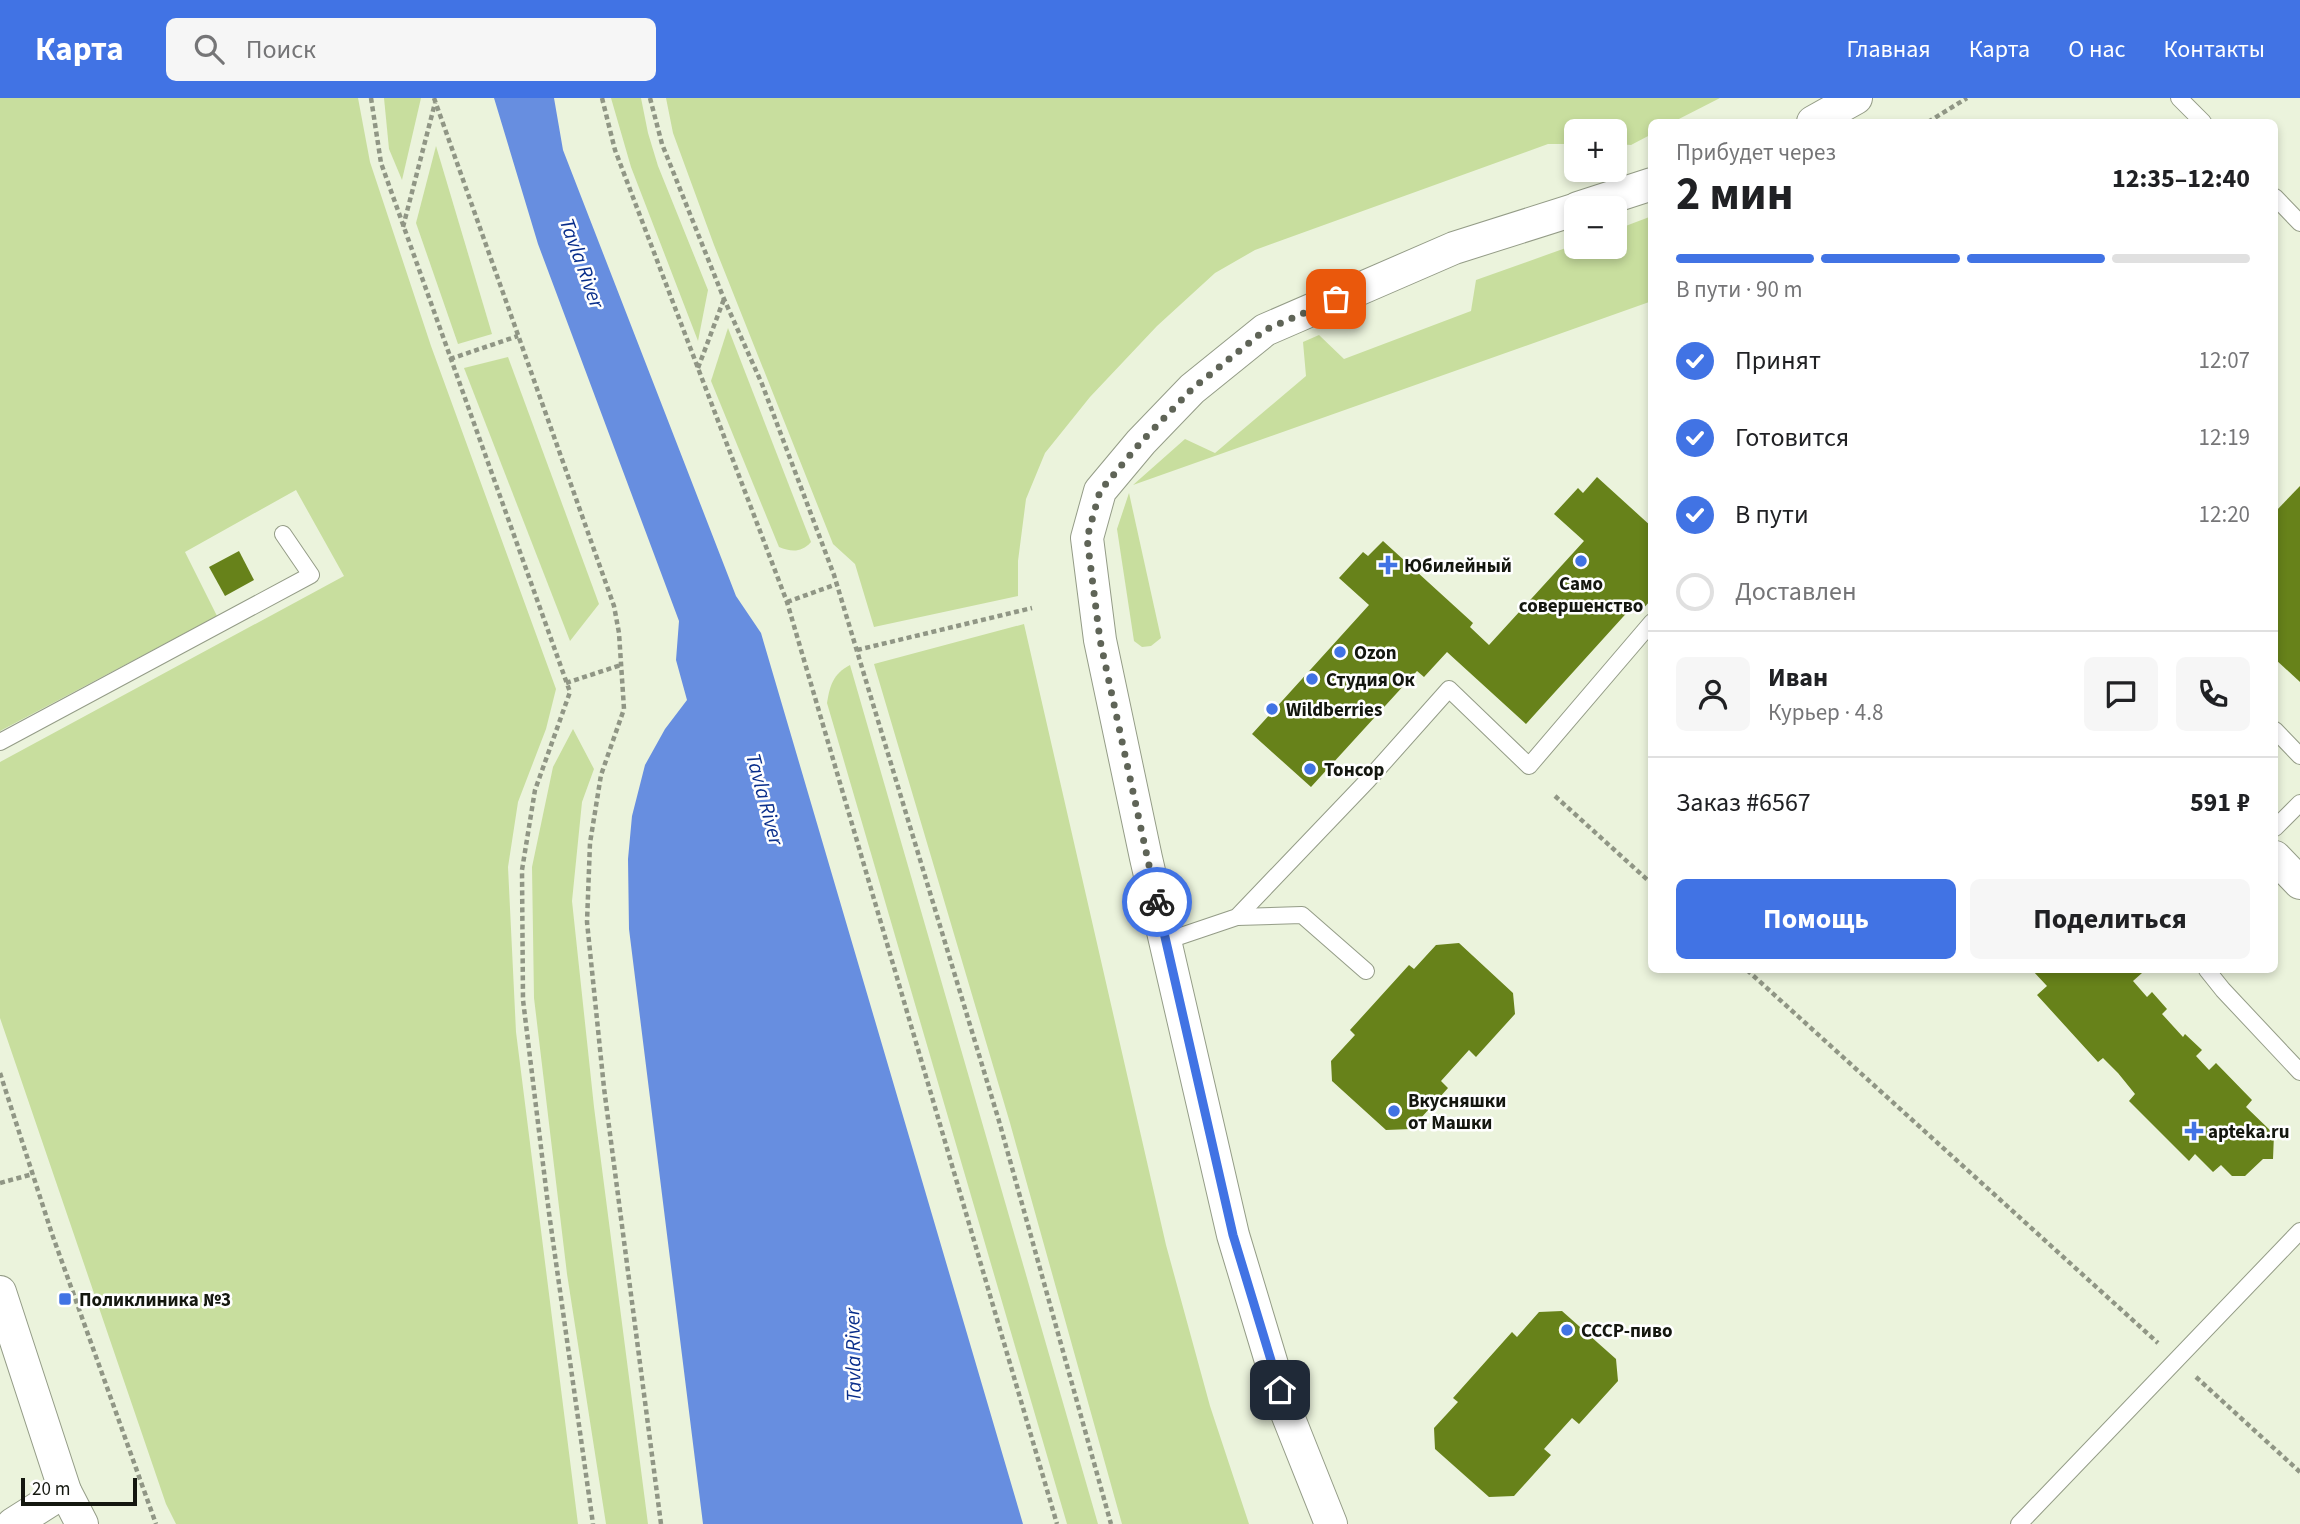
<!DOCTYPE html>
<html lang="ru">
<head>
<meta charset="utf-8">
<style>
  body { margin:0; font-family:"Source Sans 3",sans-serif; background:#f6f6f6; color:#202124; height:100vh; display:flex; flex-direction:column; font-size:26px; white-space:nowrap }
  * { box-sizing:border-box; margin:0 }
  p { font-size:23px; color:#757577 }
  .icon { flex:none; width:38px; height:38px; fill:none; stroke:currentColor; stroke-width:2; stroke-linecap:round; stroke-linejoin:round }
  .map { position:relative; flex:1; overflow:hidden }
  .panel { position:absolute; left:1648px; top:21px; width:630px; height:854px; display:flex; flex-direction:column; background:#fff; border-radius:10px; box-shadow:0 4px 10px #0003 }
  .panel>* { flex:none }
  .fabs { position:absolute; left:1564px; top:21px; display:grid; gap:14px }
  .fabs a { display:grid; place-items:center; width:63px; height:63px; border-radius:10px; background:#fff; box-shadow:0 4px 10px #0003; font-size:35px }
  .scale { position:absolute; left:21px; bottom:18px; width:116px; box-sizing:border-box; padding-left:7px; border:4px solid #14170f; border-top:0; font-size:19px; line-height:24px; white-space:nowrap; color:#14170f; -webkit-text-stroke:5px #fff; paint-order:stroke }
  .pin { position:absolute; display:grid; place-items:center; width:60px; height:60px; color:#fff; margin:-30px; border-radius:14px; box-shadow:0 4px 10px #0006 }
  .courier { position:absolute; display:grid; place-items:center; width:70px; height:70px; margin:-35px; border:5px solid #4173e4; border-radius:50%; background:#fff; color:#222; box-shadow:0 2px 9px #0007 }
  .headline em { font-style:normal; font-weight:700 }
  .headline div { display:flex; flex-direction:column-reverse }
  .headline { display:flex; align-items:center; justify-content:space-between; height:119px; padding:0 28px }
  h1 { font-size:46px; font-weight:700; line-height:52px }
  .bar { display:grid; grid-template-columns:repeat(4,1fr); gap:10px 7px; align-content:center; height:84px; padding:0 28px }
  .bar i { height:9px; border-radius:5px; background:#e0e0e0 }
  .bar .active { background:#4173e4 }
  .bar p { grid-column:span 4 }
  .line { display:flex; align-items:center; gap:18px; padding:0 28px; border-top:2px solid #e0e0e0 }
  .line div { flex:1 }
  .round { display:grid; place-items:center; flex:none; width:74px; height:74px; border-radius:10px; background:#f6f6f6 }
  ol { padding:0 28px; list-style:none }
  li { display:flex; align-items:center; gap:21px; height:77px }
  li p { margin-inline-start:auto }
  li .icon { padding:7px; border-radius:50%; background:#4173e4; color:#fff; stroke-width:4 }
  li:last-child { color:#757577 }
  li i { width:38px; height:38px; border:4px solid #e0e0e0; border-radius:50% }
  .primary-button { display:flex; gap:14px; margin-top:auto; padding:14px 28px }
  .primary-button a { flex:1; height:80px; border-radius:10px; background:#4173e4; color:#fff; font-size:28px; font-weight:700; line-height:80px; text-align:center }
  .primary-button a+a { background:#f6f6f6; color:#202124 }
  header { display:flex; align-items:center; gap:42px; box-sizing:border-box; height:98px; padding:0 35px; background:#4173e4; color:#fff }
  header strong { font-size:33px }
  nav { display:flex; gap:38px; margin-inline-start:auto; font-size:24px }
  .search { width:490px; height:63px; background:#f6f6f6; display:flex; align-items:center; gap:18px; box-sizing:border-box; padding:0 24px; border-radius:10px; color:#757577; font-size:26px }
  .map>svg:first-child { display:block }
  .green { fill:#c8de9e }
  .water { fill:#678ee0 }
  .building { fill:#67821a }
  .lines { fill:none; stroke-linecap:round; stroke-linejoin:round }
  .lane-casing { stroke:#949c87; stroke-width:18 }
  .street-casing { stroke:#949c87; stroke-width:34 }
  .path { stroke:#909685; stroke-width:4.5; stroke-dasharray:5 3.5; stroke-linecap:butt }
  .lane { stroke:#fff; stroke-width:16 }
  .street { stroke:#fff; stroke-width:32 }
  .done { stroke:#5f6457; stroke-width:7; stroke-dasharray:0 12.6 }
  .route { stroke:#4173e4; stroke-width:9 }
  .poi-dot { fill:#4173e4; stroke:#fff; stroke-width:2.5 }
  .labels { text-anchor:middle; stroke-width:5; stroke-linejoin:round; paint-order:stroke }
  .poi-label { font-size:19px; font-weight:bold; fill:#14170f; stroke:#fff; text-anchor:start }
  .water-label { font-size:21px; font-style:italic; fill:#092e8b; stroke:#fff }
</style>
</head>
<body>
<header>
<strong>Карта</strong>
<div class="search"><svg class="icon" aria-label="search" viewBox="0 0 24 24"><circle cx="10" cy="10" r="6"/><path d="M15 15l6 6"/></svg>Поиск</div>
<nav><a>Главная</a><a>Карта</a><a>О нас</a><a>Контакты</a></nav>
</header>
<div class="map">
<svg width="2300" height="1426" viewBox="0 0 2300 1426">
  <rect width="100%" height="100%" fill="#ebf3dc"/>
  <!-- green -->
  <g class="green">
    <path d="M0,0H358L370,64L431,248L556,591L546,631L518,704L508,769L516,934L578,1426H176L166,1406L0,920V664L344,478L296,392L185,454L217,518L0,633Z"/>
    <path d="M384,0H421L402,82L389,51Z"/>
    <path d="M611,0H641L648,35L658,68L708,192L698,243L631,69Z"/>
    <path d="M666,0H1720L1673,24H1652V36L1631,47L1615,46V33H1577V46H1548L1255,152L1215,175L1157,228L1090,299L1045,355L1026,401L1018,463V498L874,529L855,466L833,446L714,147L673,35Z"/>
    <path d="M436,48L492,236L458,246L416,125Z"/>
    <path d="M1652,118V203L1133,387L1185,341L1215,355L1306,278L1303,244L1319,237L1344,261L1471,213L1476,182L1577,146V149H1615V132Z"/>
    <path d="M728,230L811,444C801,455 791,454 779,449L711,283Z"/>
    <path d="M508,259L599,506L570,543L464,270Z"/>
    <path d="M1129,395L1161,540L1151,548L1142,549L1134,543L1117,431Z"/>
    <path d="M1024,526L1166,1147L1210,1308L1249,1426H1122L1010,1025L874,566Z"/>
    <path d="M850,567L1098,1426H1067L827,605C830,587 833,576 850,567Z"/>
    <path d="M573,631L594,671L582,704L572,803L594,1009L648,1426H606L567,1176L534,900L532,769L553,669Z"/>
  </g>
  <!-- water -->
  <path class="water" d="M494,0H554L563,52L736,498L761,535L1023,1426H703L629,831L628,761L632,718L645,667L665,631L687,602L676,562L679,523L538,146Z"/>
  <!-- building -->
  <g class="building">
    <path d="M1597,379L1652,429V501L1639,515L1632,509L1526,626L1447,554L1424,579L1417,573L1311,689L1252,636L1369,507L1339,480L1363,454L1368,458L1383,443L1473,525L1470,529L1489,547L1584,443L1554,416L1578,390L1583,395Z"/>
    <path d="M2300,388V584L2275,561V414Z"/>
    <path d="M239,453L254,482L225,498L209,469Z"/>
    <path d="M1459,845L1513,895L1515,916L1476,959L1469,952L1441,983L1448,990L1411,1031L1386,1032L1332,983L1331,963L1355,937L1350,932L1409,867L1414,871L1436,847Z"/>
    <path d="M2032,872H2139L2142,875L2133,883L2147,899L2152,894L2167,911L2162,916L2183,939L2185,936L2202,952L2196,958L2209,972L2216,965L2252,1002L2246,1009L2274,1036L2273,1061H2263L2245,1078H2232L2221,1067L2213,1074L2195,1056L2189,1063L2129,1003L2135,996L2118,975L2103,960L2098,964L2037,897L2047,888Z"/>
    <path d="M1562,1213L1616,1261L1618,1283L1579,1326L1572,1320L1544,1351L1551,1357L1514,1398L1489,1399L1435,1351L1434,1330L1458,1304L1453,1300L1512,1234L1517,1239L1539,1214Z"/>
  </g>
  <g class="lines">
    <defs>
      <g id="lane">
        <path d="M2179,0L2203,24"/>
        <path d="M2275,99L2300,125"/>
        <path d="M2275,632L2300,658"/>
        <path d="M0,644L311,477L283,436"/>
        <path d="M2275,730L2300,705"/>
        <path d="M1237,819L1302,817L1366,873"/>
        <path d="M1166,843L1237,819L1368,682L1449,591L1529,668L1652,524"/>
        <path d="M2207,872L2223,892L2300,974"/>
        <path d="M2019,1426L2300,1133"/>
      </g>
      <g id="street">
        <path d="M1813,24L1856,0"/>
        <path d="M1578,110L1652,86"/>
        <path d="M2275,759L2300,785"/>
        <path d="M0,1194L65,1393L82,1426"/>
        <path d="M13,1426L65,1393"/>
        <path d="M1331,1426L1286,1313L1233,1137L1146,760L1100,542L1087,440L1100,393L1141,344L1192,291L1265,232L1454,150L1577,111"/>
      </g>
    </defs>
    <!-- lane casing -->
    <use href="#lane" class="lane-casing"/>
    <!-- street casing -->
    <use href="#street" class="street-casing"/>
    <!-- path -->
    <g class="path">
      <path d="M371,0L381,65L570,594L535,692L522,772L523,902L549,1115L593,1426"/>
      <path d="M434,0L614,508L619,535L624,611L601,677L590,745L587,824L604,990L661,1426"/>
      <path d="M602,0L615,52L787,504L1057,1426"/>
      <path d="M650,0L662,46L724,201L762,286L834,477L999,1023L1111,1426"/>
      <path d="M1928,24L1967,0"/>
      <path d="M403,129L435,5"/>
      <path d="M450,261L518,238"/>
      <path d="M698,270L724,201"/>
      <path d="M787,504L837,486"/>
      <path d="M857,552L1032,510"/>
      <path d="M566,585L621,567"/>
      <path d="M1555,698L1652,786"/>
      <path d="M1747,872L2158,1245"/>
      <path d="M0,975L52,1136L156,1426"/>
      <path d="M0,1085L33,1076"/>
      <path d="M2196,1279L2300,1374"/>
    </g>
    <!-- lane -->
    <use href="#lane" class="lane"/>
    <!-- street -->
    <use href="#street" class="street"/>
  </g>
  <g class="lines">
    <!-- done -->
    <path class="done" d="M1157,804L1100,542L1087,440L1100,393L1141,344L1192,291L1265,232L1336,201"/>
    <!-- route -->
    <path class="route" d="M1157,804L1233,1137L1280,1292"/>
  </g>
  <!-- markers -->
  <g class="poi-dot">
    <circle cx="1581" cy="463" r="7"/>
    <path d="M1384.5 456.5h7v7h7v7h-7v7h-7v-7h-7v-7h7z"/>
    <circle cx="1340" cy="554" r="7"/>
    <circle cx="1312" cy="581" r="7"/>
    <circle cx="1272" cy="611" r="7"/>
    <circle cx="1310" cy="671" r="7"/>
    <circle cx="1394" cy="1013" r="7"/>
    <path d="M2190.5 1022.5h7v7h7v7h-7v7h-7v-7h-7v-7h7z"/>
    <rect x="58" y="1194" width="14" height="14" rx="3.5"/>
    <circle cx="1567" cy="1232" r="7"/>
  </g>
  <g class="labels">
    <!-- poi labels -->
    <g class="poi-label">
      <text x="1404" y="474">Юбилейный</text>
      <text x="1581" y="492" text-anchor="middle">Само<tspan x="1581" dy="22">совершенство</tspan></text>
      <text x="1354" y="561">Ozon</text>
      <text x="1326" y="588">Студия Ок</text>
      <text x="1286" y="618">Wildberries</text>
      <text x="1324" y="678">Тонсор</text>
      <text x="1408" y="1009">Вкусняшки<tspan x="1408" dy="22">от Машки</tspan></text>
      <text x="2208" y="1040">apteka.ru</text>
      <text x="79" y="1208">Поликлиника №3</text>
      <text x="1581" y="1239">СССР-пиво</text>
    </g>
    <!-- water labels -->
    <g class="water-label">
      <text transform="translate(582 165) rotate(70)" y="7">Tavla River</text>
      <text transform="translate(765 701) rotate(75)" y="7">Tavla River</text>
      <text transform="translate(853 1257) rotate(-91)" y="7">Tavla River</text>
    </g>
  </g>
</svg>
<div class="fabs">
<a>+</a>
<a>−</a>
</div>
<div class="scale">20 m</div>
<div class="pin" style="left:1336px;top:201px;background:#ea580c"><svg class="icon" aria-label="bag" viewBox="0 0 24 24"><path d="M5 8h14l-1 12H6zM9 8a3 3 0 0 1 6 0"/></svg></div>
<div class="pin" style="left:1280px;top:1292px;background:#1f2937"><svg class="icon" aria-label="home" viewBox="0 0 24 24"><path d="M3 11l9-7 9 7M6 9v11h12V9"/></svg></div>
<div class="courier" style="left:1157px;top:804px"><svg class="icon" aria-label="bike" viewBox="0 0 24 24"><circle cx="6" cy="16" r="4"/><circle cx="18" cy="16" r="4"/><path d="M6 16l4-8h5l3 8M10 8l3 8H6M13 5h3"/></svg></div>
<section class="panel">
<div class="headline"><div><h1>2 мин</h1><p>Прибудет через</p></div><em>12:35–12:40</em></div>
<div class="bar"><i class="active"></i><i class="active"></i><i class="active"></i><i></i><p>В пути · 90 m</p></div>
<ol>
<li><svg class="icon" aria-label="check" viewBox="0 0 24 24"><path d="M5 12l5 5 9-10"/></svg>Принят<p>12:07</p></li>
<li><svg class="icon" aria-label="check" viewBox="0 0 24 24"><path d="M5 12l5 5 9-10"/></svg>Готовится<p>12:19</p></li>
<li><svg class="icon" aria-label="check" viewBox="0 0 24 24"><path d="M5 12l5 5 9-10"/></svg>В пути<p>12:20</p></li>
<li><i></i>Доставлен</li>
</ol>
<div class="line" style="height:126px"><a class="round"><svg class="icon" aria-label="person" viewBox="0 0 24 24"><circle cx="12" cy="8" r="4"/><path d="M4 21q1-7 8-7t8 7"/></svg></a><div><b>Иван</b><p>Курьер · 4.8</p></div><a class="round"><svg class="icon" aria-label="chat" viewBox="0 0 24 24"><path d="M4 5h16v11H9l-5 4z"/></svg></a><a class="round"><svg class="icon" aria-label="phone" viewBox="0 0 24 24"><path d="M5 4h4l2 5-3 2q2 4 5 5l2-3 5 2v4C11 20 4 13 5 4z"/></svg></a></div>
<div class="line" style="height:91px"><div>Заказ #6567</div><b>591 ₽</b></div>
<div class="primary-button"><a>Помощь</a><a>Поделиться</a></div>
</section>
</div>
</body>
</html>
